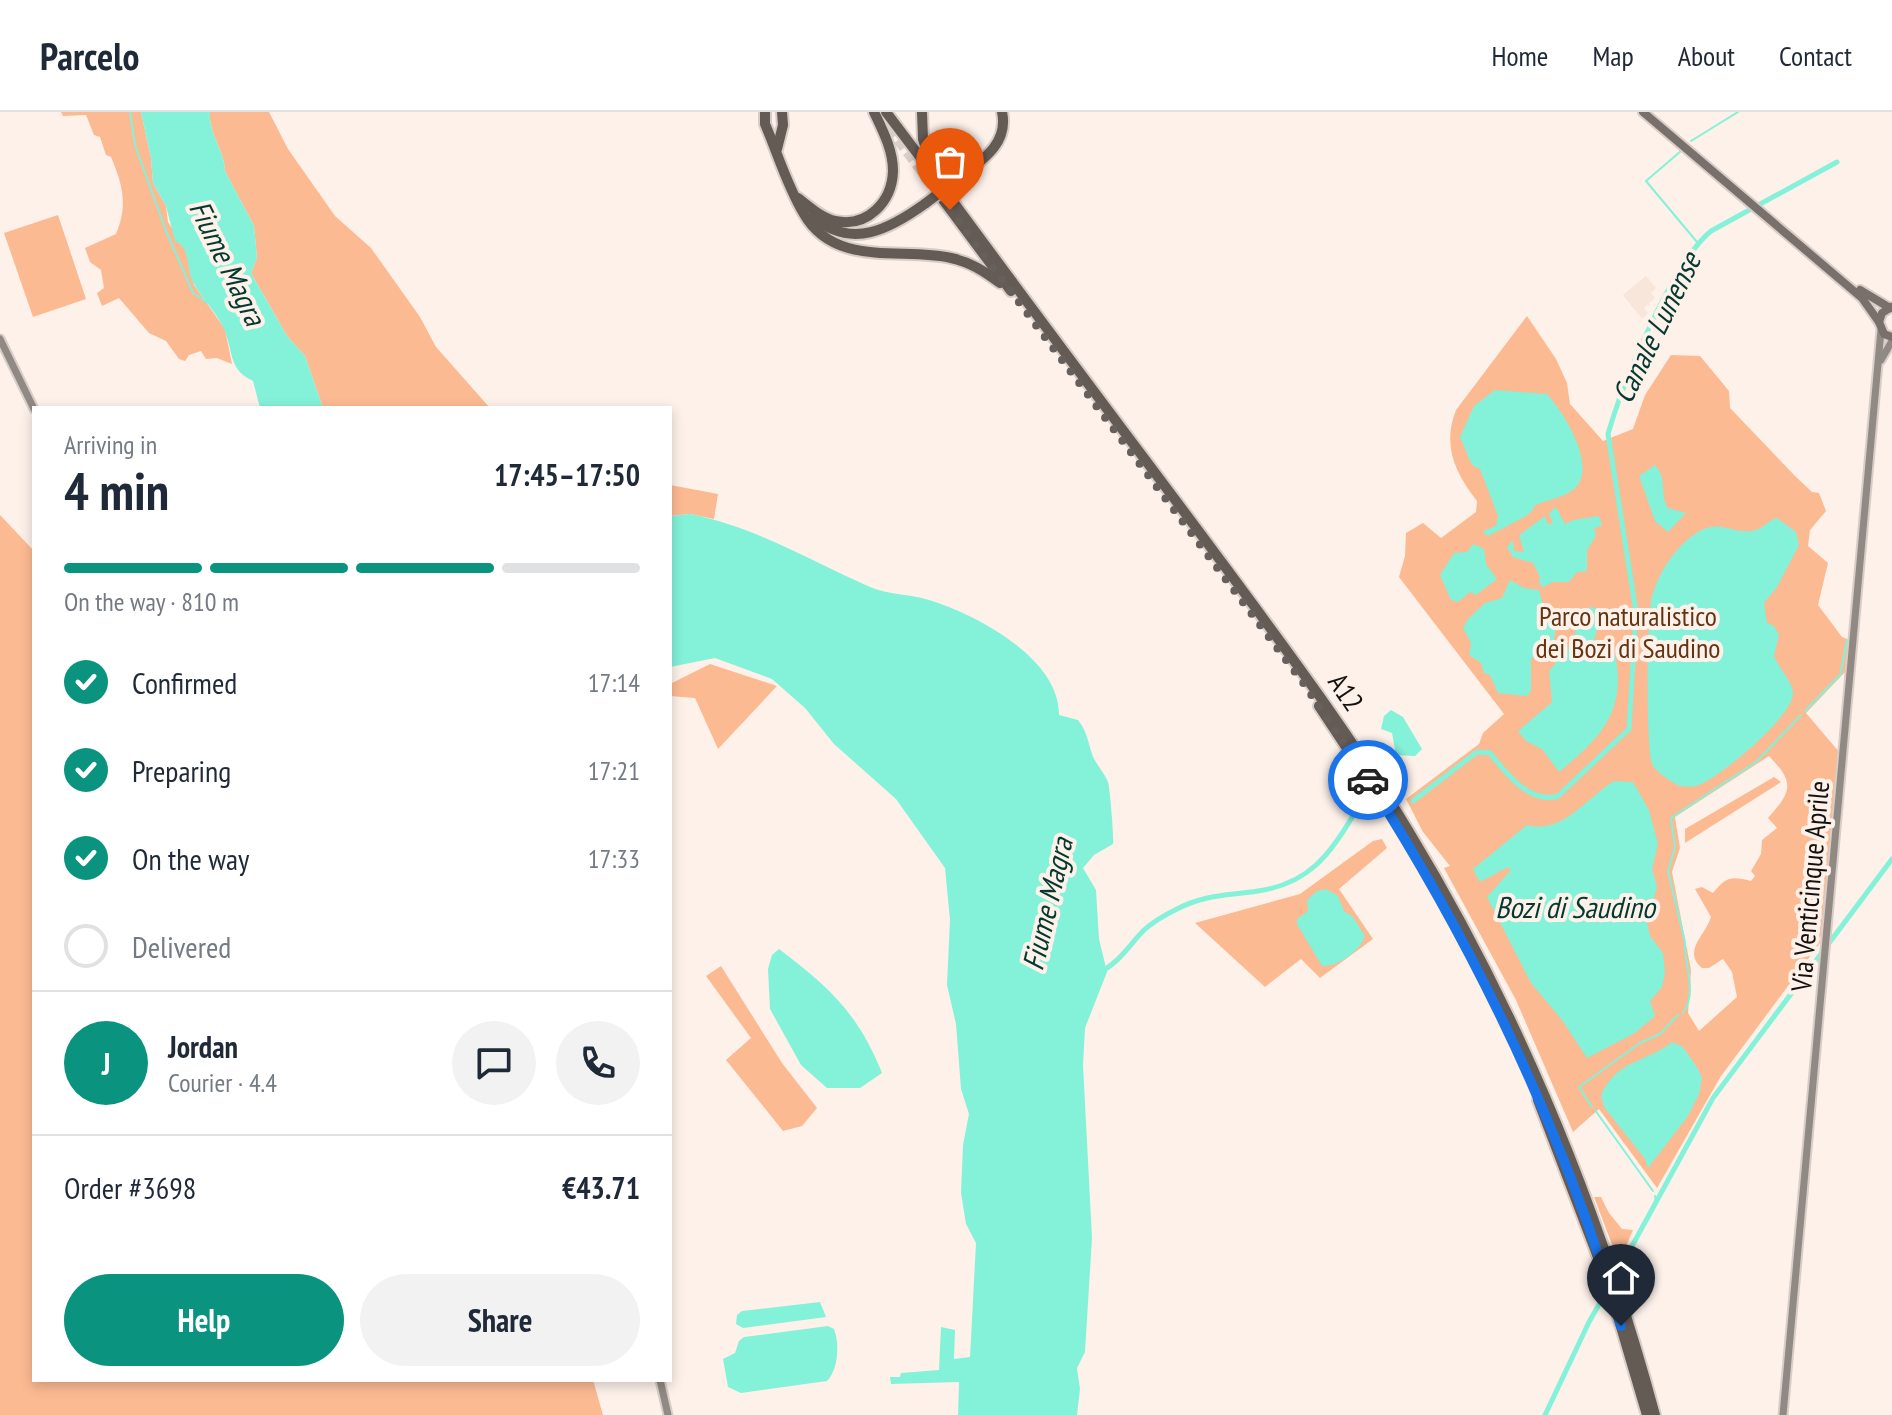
<!DOCTYPE html>
<html lang="en">
<head>
<meta charset="utf-8">
<style>
  body { margin:0; font-family:"PT Sans Narrow",sans-serif; background:#f2f2f3; color:#1f2937; height:100vh; display:flex; flex-direction:column; font-size:30px; white-space:nowrap }
  * { box-sizing:border-box; margin:0 }
  p { font-size:26px; color:#747a83 }
  .icon { flex:none; width:44px; height:44px; fill:none; stroke:currentColor; stroke-width:2; stroke-linecap:round; stroke-linejoin:round }
  .map { position:relative; flex:1; overflow:hidden }
  .sheet { position:absolute; left:32px; top:294px; width:640px; height:976px; display:flex; flex-direction:column; background:#fff; border-radius:0px; box-shadow:0 4px 12px #0003 }
  .sheet>* { flex:none }
  .pin { position:absolute; display:grid; place-items:center; width:68px; height:68px; color:#fff; margin:-82px -34px; border-radius:50% 50% 50% 0; rotate:-45deg; box-shadow:0 0 8px #0007 }
  .pin .icon { rotate:45deg }
  .courier { position:absolute; display:grid; place-items:center; width:80px; height:80px; margin:-40px; border:6px solid #1a73e8; border-radius:50%; background:#fff; color:#222; box-shadow:0 2px 10px #0007 }
  .overview em { font-style:normal; font-weight:600 }
  .overview div { display:flex; flex-direction:column-reverse }
  .overview { display:flex; align-items:center; justify-content:space-between; height:136px; padding:0 32px }
  h1 { font-size:52px; font-weight:600; line-height:60px }
  .bar { display:grid; grid-template-columns:repeat(4,1fr); gap:12px 8px; align-content:center; height:96px; padding:0 32px }
  .bar i { height:10px; border-radius:6px; background:#e0e1e3 }
  .bar .current { background:#0a937e }
  .bar p { grid-column:span 4 }
  .line { display:flex; align-items:center; gap:20px; padding:0 32px; border-top:2px solid #e0e1e3 }
  .line div { flex:1 }
  .round { display:grid; place-items:center; flex:none; width:84px; height:84px; border-radius:42px; background:#f2f2f3 }
  ol { padding:0 32px; list-style:none }
  li { display:flex; align-items:center; gap:24px; height:88px }
  li p { margin-inline-start:auto }
  li .icon { padding:8px; border-radius:50%; background:#0a937e; color:#fff; stroke-width:4 }
  li:last-child { color:#747a83 }
  li i { width:44px; height:44px; border:4px solid #e0e1e3; border-radius:50% }
  .action { display:flex; gap:16px; margin-top:auto; padding:16px 32px }
  .action a { flex:1; height:92px; border-radius:48px; background:#0a937e; color:#fff; font-size:32px; font-weight:600; line-height:92px; text-align:center }
  .action a+a { background:#f2f2f3; color:#1f2937 }
  header { display:flex; align-items:center; gap:48px; box-sizing:border-box; height:112px; padding:0 40px; background:#fff; border-bottom:2px solid #e0e1e3 }
  header strong { font-size:38px }
  nav { display:flex; gap:44px; margin-inline-start:auto; font-size:28px }
  .map>svg:first-child { display:block }
  .built { fill:#f9e6da }
  .green { fill:#fcba92; fill-rule:evenodd }
  .water { fill:#84f1d9 }
  .lines { fill:none; stroke-linecap:round; stroke-linejoin:round }
  .stream { stroke:#84f1d9; stroke-width:2 }
  .canal { stroke:#84f1d9; stroke-width:5 }
  .motorway-tunnel { stroke:#dacfc9; stroke-width:10; stroke-dasharray:10 5; stroke-linecap:butt }
  .secondary-casing { stroke:#d8cdc7; stroke-width:11 }
  .primary-casing { stroke:#d8cdc7; stroke-width:12 }
  .motorway-casing { stroke:#d8cdc7; stroke-width:14 }
  .secondary { stroke:#908984; stroke-width:7 }
  .primary { stroke:#79706b; stroke-width:8 }
  .motorway { stroke:#655b55; stroke-width:10 }
  .motorway-bridge-casing { stroke:#d8cdc7; stroke-width:14; stroke-linecap:butt }
  .motorway-bridge { stroke:#655b55; stroke-width:10 }
  .done { stroke:#665f5c; stroke-width:8; stroke-dasharray:0 14.4 }
  .route { stroke:#1a73e8; stroke-width:10 }
  .labels { text-anchor:middle; stroke-width:8; stroke-linejoin:round; paint-order:stroke }
  .park-label { font-size:28px; fill:#643412; stroke:#fdf1ea }
  .street-label { font-size:28px; fill:#15110f; stroke:#fdf1ea }
  .water-label { font-size:30px; font-style:italic; fill:#033930; stroke:#fdf1ea }
</style>
</head>
<body>
<header>
<strong>Parcelo</strong>
<nav><a>Home</a><a>Map</a><a>About</a><a>Contact</a></nav>
</header>
<div class="map">
<svg width="1892" height="1303" viewBox="0 0 1892 1303">
  <rect width="100%" height="100%" fill="#fdf1ea"/>
  <!-- built -->
  <path class="built" d="M1646,164L1656,176L1651,181L1655,186L1644,196L1648,201L1642,207L1623,183Z"/>
  <!-- green -->
  <g class="green">
    <path d="M61,0H141L151,46L153,71L166,94L168,110L186,139L194,173L225,217L232,252L217,246L206,247L201,239L189,243L185,249L179,247L166,229L149,221L119,186L102,194L97,181L104,176L101,158L90,150L85,136L116,122C128,94 123,73 111,45L106,43L100,25L94,23L86,3L63,4Z"/>
    <path d="M210,0H269L288,37L335,104L371,136L420,205L436,235L490,296H323L305,244L287,224L251,161L257,146L254,114L225,59C225,39 208,21 210,0Z"/>
    <path d="M58,103L86,187L33,205L4,121Z"/>
    <path d="M1527,204L1556,247L1567,271L1570,292L1603,329L1633,317L1645,283L1671,243L1700,244L1729,279L1730,296L1795,364L1812,380L1819,381L1826,399L1810,418L1808,434L1828,451L1818,493L1842,525L1850,528L1846,559L1806,601L1840,641L1820,831L1721,964L1657,1076L1599,997L1573,1020L1516,888L1444,756L1450,754L1423,720L1406,687L1479,632L1483,621L1504,602L1399,465L1405,444L1406,421L1423,411L1441,426L1476,400L1477,389C1455,361 1442,333 1456,298ZM1769,644C1795,671 1792,679 1768,706L1777,716L1762,728L1761,742L1751,759L1755,764L1751,769C1731,764 1726,765 1713,781L1702,775L1695,777L1711,805C1705,824 1682,839 1702,856H1709L1723,847L1732,860L1737,885L1699,919L1688,901L1691,858L1672,760L1680,736L1675,705Z"/>
    <path d="M670,373L718,382L714,407L690,402L670,404Z"/>
    <path d="M0,403L34,439V1268H593L603,1303H0Z"/>
    <path d="M710,552L777,574L718,637L695,586L670,584V572Z"/>
    <path d="M1774,665L1781,670L1685,731V717Z"/>
    <path d="M1382,727L1387,736L1339,777L1373,827L1320,866L1301,847L1265,875L1195,811L1300,782L1373,729Z"/>
    <path d="M721,854L782,951L817,996L802,1014L783,1019L726,948L751,926L706,864Z"/>
    <path d="M1594,1085H1601L1609,1101L1622,1117L1633,1118L1620,1148L1616,1143Z"/>
  </g>
  <!-- water -->
  <g class="water">
    <path d="M141,0H210C208,21 225,39 225,59L254,114L257,146L251,161L287,224L305,244L323,296H260L253,269C226,257 234,234 222,213C214,198 202,186 194,172C185,157 192,137 175,129L166,94L153,71L151,46Z"/>
    <path d="M1495,278L1547,282C1564,301 1591,345 1580,369C1574,384 1550,387 1538,392C1531,396 1535,396 1530,401C1527,404 1493,422 1487,424L1483,419L1496,414L1498,404L1480,357L1472,353L1460,325L1474,294Z"/>
    <path d="M1655,353C1668,367 1659,382 1668,396L1686,401L1668,420L1655,409L1639,364Z"/>
    <path d="M1556,395L1565,412L1573,408L1599,404L1602,413L1594,417L1596,424L1587,438V459L1577,460L1569,470H1552L1544,475L1539,472L1540,465L1533,451L1513,445L1507,435L1513,428L1514,439L1524,440L1519,423L1545,404L1547,411L1553,412L1549,401Z"/>
    <path d="M690,402C755,415 810,448 870,475C888,483 910,482 929,488C975,502 1060,546 1059,603L1078,608C1087,620 1088,629 1092,642C1096,653 1104,660 1108,670C1110,677 1114,725 1113,732L1094,743L1083,756L1096,778L1099,827L1107,860L1085,916L1083,953L1092,1126L1085,1240L1077,1256L1080,1277L1077,1303H958L959,1270L891,1272L890,1265H900L901,1261L939,1258L941,1215L955,1218L954,1247L970,1245L976,1131L966,1112L961,1081L963,1033L969,1002L961,977L956,912L947,873L950,808L945,756L896,687L834,632L805,596L772,567L715,546L670,555V404Z"/>
    <path d="M1777,406L1796,420L1799,433L1777,475L1764,491L1767,511L1774,514L1779,523L1774,544C1778,555 1794,571 1793,582C1792,605 1722,663 1701,672C1694,676 1684,675 1677,673C1669,668 1658,661 1653,654C1645,642 1647,502 1652,484C1658,463 1671,442 1687,428C1719,400 1730,425 1756,418C1765,415 1768,408 1777,406Z"/>
    <path d="M1473,432L1484,437L1486,452L1497,467L1476,483L1470,480L1458,490L1451,488L1440,463L1454,441L1467,440Z"/>
    <path d="M1510,468L1524,476L1539,478L1546,503L1556,515L1554,528L1531,547V579L1527,584L1498,581L1490,563L1484,561L1481,551L1469,543L1471,531L1463,516L1468,507L1485,491L1502,486Z"/>
    <path d="M1591,495L1603,498L1594,528L1615,542C1627,600 1600,626 1559,660L1542,637L1526,629L1518,619L1552,590L1549,559L1573,530L1580,498Z"/>
    <path d="M1391,598L1403,605L1422,637L1415,644L1396,643L1392,621L1381,617L1384,604Z"/>
    <path d="M1614,669L1633,670L1649,698L1658,732L1652,757L1657,775L1647,810L1650,824L1663,841L1665,860L1662,875L1650,889L1655,904L1635,921L1587,946L1562,908L1531,871L1487,785L1511,758L1508,755L1480,770L1473,757L1527,713C1563,723 1588,684 1614,669Z"/>
    <path d="M1326,777L1338,784L1344,799L1353,805L1365,824C1360,839 1338,855 1322,854L1297,812V807L1308,799L1307,788L1317,779Z"/>
    <path d="M779,837C829,875 858,901 882,961L860,976H827L801,953L770,897L768,857L772,843Z"/>
    <path d="M1672,930L1683,935L1698,957L1702,966L1699,982L1688,1004L1648,1056L1645,1047L1604,995L1601,983C1617,947 1646,951 1672,930Z"/>
    <path d="M820,1190L826,1205L743,1216L736,1212L737,1203L742,1199Z"/>
    <path d="M828,1214L834,1217C840,1232 838,1258 827,1269L741,1281L728,1275L723,1247L735,1241L739,1229L744,1225Z"/>
  </g>
  <g class="lines">
    <!-- stream -->
    <g class="stream">
      <path d="M130,0L135,33L166,119L193,181L208,191"/>
      <path d="M1691,29L1738,0"/>
      <path d="M1681,39L1646,69L1697,130"/>
      <path d="M1805,599L1840,563L1847,528"/>
      <path d="M1683,901C1698,880 1684,853 1685,830L1668,759L1675,735L1671,706L1756,650L1801,603"/>
      <path d="M1592,995L1579,975L1640,931L1660,922L1678,903"/>
      <path d="M1595,998L1653,1079"/>
      <path d="M1655,1084L1656,1090"/>
    </g>
    <!-- canal -->
    <g class="canal">
      <path d="M1413,689L1477,640L1490,641C1505,660 1530,693 1558,684L1629,617L1636,500L1608,322C1623,270 1672,151 1711,119L1837,50"/>
      <path d="M1100,860C1119,851 1130,832 1144,818C1153,810 1165,803 1175,798C1206,782 1226,784 1258,779C1308,772 1330,743 1354,702L1367,698"/>
      <path d="M1614,1167L1713,986L1892,747"/>
      <path d="M1545,1303L1589,1210L1609,1175"/>
    </g>
    <!-- motorway-tunnel -->
    <path class="motorway-tunnel" d="M889,16L941,85"/>
    <defs>
      <g id="secondary">
        <path d="M0,227L34,297"/>
        <path d="M1881,248L1892,229"/>
        <path d="M660,1268L668,1303"/>
        <path d="M1783,1303L1881,218"/>
      </g>
      <g id="primary">
        <path d="M1643,0L1862,186L1879,210"/>
        <path d="M1860,178L1890,196"/>
        <path d="M1891,195L1882,201L1879,210L1884,222L1892,225"/>
      </g>
      <g id="motorway">
        <path d="M765,0V12C778,42 787,74 804,102C835,156 902,135 951,146C970,150 984,159 1000,171"/>
        <path d="M886,0L942,74"/>
        <path d="M922,0L923,27L932,55"/>
        <path d="M777,37L783,13L782,0"/>
        <path d="M959,66C981,49 1009,32 1002,0"/>
        <path d="M946,80C1031,196 1117,310 1203,425C1274,521 1346,616 1408,718C1518,899 1600,1099 1655,1303"/>
        <path d="M941,85L1011,179"/>
        <path d="M798,86C809,94 821,106 835,109C867,116 892,90 893,59C893,38 883,19 874,0"/>
        <path d="M813,105C852,138 890,117 926,91"/>
        <path d="M1319,594L1385,694"/>
        <path d="M1538,988L1609,1174L1647,1303"/>
      </g>
    </defs>
    <!-- secondary casing -->
    <use href="#secondary" class="secondary-casing"/>
    <!-- primary casing -->
    <use href="#primary" class="primary-casing"/>
    <!-- motorway casing -->
    <use href="#motorway" class="motorway-casing"/>
    <!-- secondary -->
    <use href="#secondary" class="secondary"/>
    <!-- primary -->
    <use href="#primary" class="primary"/>
    <!-- motorway -->
    <use href="#motorway" class="motorway"/>
    <defs>
      <path id="motorway-bridge" d="M926,91L959,66"/>
    </defs>
    <!-- motorway-bridge casing -->
    <use href="#motorway-bridge" class="motorway-bridge-casing"/>
    <!-- motorway-bridge -->
    <use href="#motorway-bridge" class="motorway-bridge"/>
  </g>
  <g class="lines">
    <!-- done -->
    <path class="done" d="M950,98L1304,572L1368,668"/>
    <!-- route -->
    <path class="route" d="M1368,668C1476,837 1564,1021 1621,1214"/>
  </g>
  <g class="labels">
    <!-- park labels -->
    <g class="park-label">
      <text x="1628" y="514">Parco naturalistico<tspan x="1628" dy="32">dei Bozi di Saudino</tspan></text>
    </g>
    <!-- street labels -->
    <g class="street-label">
      <text transform="translate(1346 580) rotate(56)" y="10">A12</text>
      <text transform="translate(1810 774) rotate(-85)" y="10">Via Venticinque Aprile</text>
    </g>
    <!-- water labels -->
    <g class="water-label">
      <text transform="translate(227 151) rotate(64)" y="10">Fiume Magra</text>
      <text transform="translate(1657 216) rotate(-64)" y="10">Canale Lunense</text>
      <text transform="translate(1048 792) rotate(-77)" y="10">Fiume Magra</text>
      <text x="1575" y="806">Bozi di Saudino</text>
    </g>
  </g>
</svg>
<div class="pin" style="left:950px;top:98px;background:#ea580c"><svg class="icon" aria-label="bag" viewBox="0 0 24 24"><path d="M5 8h14l-1 12H6zM9 8a3 3 0 0 1 6 0"/></svg></div>
<div class="pin" style="left:1621px;top:1214px;background:#1f2937"><svg class="icon" aria-label="home" viewBox="0 0 24 24"><path d="M3 11l9-7 9 7M6 9v11h12V9"/></svg></div>
<div class="courier" style="left:1368px;top:668px"><svg class="icon" aria-label="car" viewBox="0 0 24 24"><path d="M5 17H2v-5l4-1 3-4h7l3 4 3 1v5h-3M9 17h6M6 11h13"/><circle cx="7" cy="17" r="2"/><circle cx="17" cy="17" r="2"/></svg></div>
<section class="sheet">
<div class="overview"><div><h1>4 min</h1><p>Arriving in</p></div><em>17:45–17:50</em></div>
<div class="bar"><i class="current"></i><i class="current"></i><i class="current"></i><i></i><p>On the way · 810 m</p></div>
<ol>
<li><svg class="icon" aria-label="check" viewBox="0 0 24 24"><path d="M5 12l5 5 9-10"/></svg>Confirmed<p>17:14</p></li>
<li><svg class="icon" aria-label="check" viewBox="0 0 24 24"><path d="M5 12l5 5 9-10"/></svg>Preparing<p>17:21</p></li>
<li><svg class="icon" aria-label="check" viewBox="0 0 24 24"><path d="M5 12l5 5 9-10"/></svg>On the way<p>17:33</p></li>
<li><i></i>Delivered</li>
</ol>
<div class="line" style="height:144px"><b class="round" style="background:#0a937e;color:#fff">J</b><div><b>Jordan</b><p>Courier · 4.4</p></div><a class="round"><svg class="icon" aria-label="chat" viewBox="0 0 24 24"><path d="M4 5h16v11H9l-5 4z"/></svg></a><a class="round"><svg class="icon" aria-label="phone" viewBox="0 0 24 24"><path d="M5 4h4l2 5-3 2q2 4 5 5l2-3 5 2v4C11 20 4 13 5 4z"/></svg></a></div>
<div class="line" style="height:104px"><div>Order #3698</div><b>€43.71</b></div>
<div class="action"><a>Help</a><a>Share</a></div>
</section>
</div>
</body>
</html>
